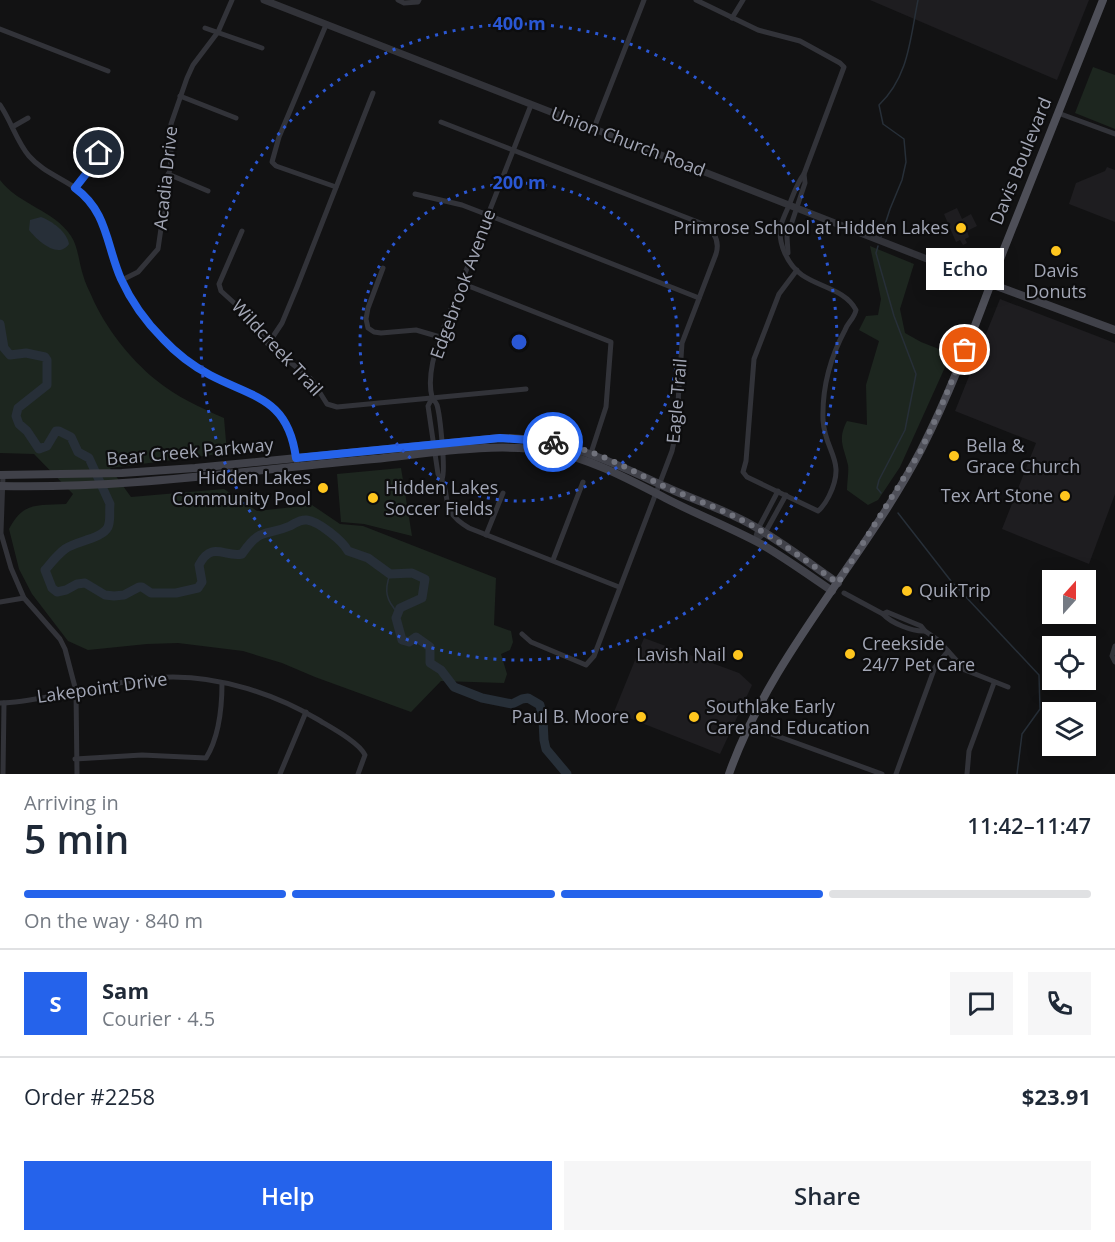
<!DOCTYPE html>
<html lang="en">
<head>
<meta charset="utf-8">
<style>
  body { margin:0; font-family:"Open Sans",sans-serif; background:#f6f6f7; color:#1f2937; height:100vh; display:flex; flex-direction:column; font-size:22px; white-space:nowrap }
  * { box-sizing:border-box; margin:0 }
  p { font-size:20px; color:#747a83 }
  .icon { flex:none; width:33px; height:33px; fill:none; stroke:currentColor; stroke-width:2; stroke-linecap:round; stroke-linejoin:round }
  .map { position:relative; height:774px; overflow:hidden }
  .side { display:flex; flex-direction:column; background:#fff; flex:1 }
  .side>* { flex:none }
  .needle { width:39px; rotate:21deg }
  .tools { position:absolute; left:1042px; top:570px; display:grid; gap:12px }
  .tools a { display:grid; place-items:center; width:54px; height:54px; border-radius:0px; background:#fff; box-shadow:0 3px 15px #0003; font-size:30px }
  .pin { position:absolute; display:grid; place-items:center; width:51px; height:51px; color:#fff; margin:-26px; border:3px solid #fff; border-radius:50%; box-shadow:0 2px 6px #0007 }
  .courier { position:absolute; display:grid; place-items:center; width:60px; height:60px; margin:-30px; border:4px solid #2563eb; border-radius:50%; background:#fff; color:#222; box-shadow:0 2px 8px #0007 }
  .bubble { position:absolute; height:42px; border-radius:0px; background:#fff; box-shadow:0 3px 15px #0003; font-size:20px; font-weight:600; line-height:42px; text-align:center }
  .overview em { font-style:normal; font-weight:600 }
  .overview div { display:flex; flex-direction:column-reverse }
  .overview { display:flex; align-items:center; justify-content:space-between; height:102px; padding:0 24px }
  h1 { font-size:39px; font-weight:600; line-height:45px }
  .bar { display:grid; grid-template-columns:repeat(4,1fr); gap:9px 6px; align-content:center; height:72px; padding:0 24px }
  .bar i { height:8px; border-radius:4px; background:#e0e1e3 }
  .bar .current { background:#2563eb }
  .bar p { grid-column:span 4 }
  .line { display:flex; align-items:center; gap:15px; padding:0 24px; border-top:2px solid #e0e1e3 }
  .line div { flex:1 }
  .round { display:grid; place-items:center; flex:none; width:63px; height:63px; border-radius:0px; background:#f6f6f7 }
  .cta { display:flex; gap:12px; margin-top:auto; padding:12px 24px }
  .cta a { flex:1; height:69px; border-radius:0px; background:#2563eb; color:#fff; font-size:24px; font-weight:600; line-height:69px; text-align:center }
  .cta a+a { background:#f6f6f7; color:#1f2937 }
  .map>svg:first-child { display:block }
  .built { fill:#1e1d20 }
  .green { fill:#1d261f }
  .water { fill:#272f38 }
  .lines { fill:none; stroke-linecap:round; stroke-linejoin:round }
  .stream { stroke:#272f38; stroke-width:1.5 }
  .river { stroke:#272f38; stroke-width:9 }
  .minor { stroke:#323339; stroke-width:5 }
  .tertiary { stroke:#323339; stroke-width:7 }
  .secondary { stroke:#404149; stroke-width:8 }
  .primary { stroke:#4e4f58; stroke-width:8 }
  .done { stroke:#70727c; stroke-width:6; stroke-dasharray:0 10.8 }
  .route { stroke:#2563eb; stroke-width:8 }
  .ring { fill:none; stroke:#2a57d4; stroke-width:3; stroke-dasharray:3 6 }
  .poi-dot { fill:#ffc61e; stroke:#0d0d0e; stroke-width:2 }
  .labels { text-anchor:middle; stroke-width:4.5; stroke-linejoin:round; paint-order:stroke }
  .street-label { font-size:18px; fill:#a2a6b5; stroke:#0d0d0e }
  .poi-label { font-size:18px; fill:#a2a6b5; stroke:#0d0d0e; text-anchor:end }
  .centre { fill:#2a57d4; stroke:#0d0d0e; stroke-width:3 }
  .ring-label { font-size:18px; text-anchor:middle; font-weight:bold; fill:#2a57d4; stroke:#0d0d0e; stroke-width:4.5; stroke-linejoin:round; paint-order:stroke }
</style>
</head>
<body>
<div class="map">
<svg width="1115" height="774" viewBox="0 0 1115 774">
  <rect width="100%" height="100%" fill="#121213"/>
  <!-- built -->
  <g class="built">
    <path d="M870,0H1089L1057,80Z"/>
    <path d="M1107,167L1115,170V222L1069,204L1076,183L1105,171Z"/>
    <path d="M957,208L962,219L971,214L977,226L967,231L969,237L965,239L967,243L963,245L960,240L956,242L944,214Z"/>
    <path d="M1000,299L1115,343V494L1089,564L1002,529L1036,443L955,411Z"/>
    <path d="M644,638L739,673L752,685L720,754L614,712Z"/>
  </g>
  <!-- green -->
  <g class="green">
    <path d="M1093,67L1115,75V129L1075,113Z"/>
    <path d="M0,180C19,205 54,210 71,236C78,246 79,263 83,275C85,283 89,290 92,297C105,327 130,359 156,380C175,396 201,408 224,418L227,453L110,468L131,497L224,489L257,511L312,505L340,524L363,526L496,578L494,625L511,631L513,642L510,650L501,654L507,674L504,683L441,681L411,712L315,677L282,663L243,651L178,643L147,644L88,650L68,641L32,594L19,569L9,529C24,501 37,506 66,504L73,494L34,454L0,453Z"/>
    <path d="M870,246L914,264L900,309L905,333L921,342L944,351L940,360L946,365L900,467L878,500L868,505L847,490C847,482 849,472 848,465C844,447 837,440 847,421L867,425L866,385L879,341L859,330L866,316L878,315L881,299Z"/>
    <path d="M401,468L412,536L364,524L341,522L337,474Z"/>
  </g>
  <!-- water -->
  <path class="water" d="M41,217C52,221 67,232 69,244C58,260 37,240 29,230L30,220Z"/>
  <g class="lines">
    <!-- stream -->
    <g class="stream">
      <path d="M881,237L890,209L902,180L906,162L904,139L883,124L879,105C909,76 910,39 918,0"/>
      <path d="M878,246L876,253L894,316L916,374L905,430L879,480L877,488L881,493"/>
      <path d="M898,513L951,581L1039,675L1040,709L1022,734L1017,774"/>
      <path d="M390,574C384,591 386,600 398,613"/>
    </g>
    <!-- river -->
    <path class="river" d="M0,324L4,348L10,355L26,353L45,357L47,360V385L18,408L16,416L19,424L27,431L39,449L47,446L56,431H59L71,437L78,452L89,458L110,504C109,512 111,520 108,527C102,539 76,541 65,549C57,555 51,563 45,570L52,588L57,592L66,590L77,584L85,583L105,595L114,596L124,595L139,587H142L151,593H176L198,588L202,582L199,565C212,540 225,558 242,554C261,526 265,537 290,526C296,523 300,519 307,520C318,521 343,541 348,551L368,558L390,574L412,573L425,579L422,598L400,608L396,618L402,640L409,642L416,637L430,647V663L441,670L454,687L482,698L512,704L522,699L528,698L540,705L543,720L544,740L546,749L567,774"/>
    <!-- minor -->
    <g class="minor">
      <path d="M398,0L404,3L418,2L419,0"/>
      <path d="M696,0L758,30L800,41L840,63L844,67L804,174C797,183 794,193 790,203C787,210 783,218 781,225C777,243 788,265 802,275C819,287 846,290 856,310C854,319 848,322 845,330C830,358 822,389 823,420C825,453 847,460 829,496C826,502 823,507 818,511L747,477L743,472L746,461L754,359L779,294L797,270"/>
      <path d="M732,18L743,0"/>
      <path d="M326,25L279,137L272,162L276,166L336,187"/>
      <path d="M205,28L262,48"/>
      <path d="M0,29L108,71"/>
      <path d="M180,96L236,118"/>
      <path d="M0,105C11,121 17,142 29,156C47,177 78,182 94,206C106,222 108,242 114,261C125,294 146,325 172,348C184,359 198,369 213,376C263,401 290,401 297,466"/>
      <path d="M1058,113L1115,134"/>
      <path d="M441,122L703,224C714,231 720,241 716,254L682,343L676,432L672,451L594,656L586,665L531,642L522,634"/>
      <path d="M14,126L28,118"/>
      <path d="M594,128L644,0"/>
      <path d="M168,174L208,191"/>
      <path d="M75,187C85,175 101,162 98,145"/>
      <path d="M415,194L462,205L488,215L699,298"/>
      <path d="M242,231L219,284L221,291L243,311L268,344L312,380L327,404L337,407L526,389"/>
      <path d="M788,253L787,237L805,183L804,174"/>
      <path d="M383,268L368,308L366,319L368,328L374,332L381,333L416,330L440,337"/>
      <path d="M122,280L138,272L158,249L171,160V124L187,78L193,65L218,32L232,0"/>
      <path d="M461,283L611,342L606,407L590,456"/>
      <path d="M268,344L282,323L297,287L373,93"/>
      <path d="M432,398L428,406L438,474C454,495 436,509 469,528L619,587"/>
      <path d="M442,479C446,471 440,415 437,405C434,398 434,404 432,397C427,378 434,354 440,337L531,105"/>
      <path d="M0,530L11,568L24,598L60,639L65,649L76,691L77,774"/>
      <path d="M1,532L3,476"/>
      <path d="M486,535L503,493"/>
      <path d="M755,540L758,529L778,491"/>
      <path d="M755,541L765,533L786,495"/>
      <path d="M553,560L583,482"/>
      <path d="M844,593L883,614"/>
      <path d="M0,602L24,598"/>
      <path d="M887,612L921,626L925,631C913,632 891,623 883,614Z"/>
      <path d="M925,631L938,640L965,670L1008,687"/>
      <path d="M1115,646L1112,656L1115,662"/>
      <path d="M0,703C24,703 49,696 73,692C105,686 140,677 173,677C222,677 275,694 317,719C330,727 359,742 365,755L358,774"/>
      <path d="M766,732L882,774"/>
      <path d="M75,759L142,755L206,758C219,737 222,707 222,683"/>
      <path d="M3,774L4,703"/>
      <path d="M280,774L306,712"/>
      <path d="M896,774L935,667L948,651"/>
      <path d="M967,774L969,751L994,683"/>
    </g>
    <!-- tertiary -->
    <path class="tertiary" d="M264,0L991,284"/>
    <!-- secondary -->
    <g class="secondary">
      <path d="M991,284L1115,330"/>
      <path d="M0,475L122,473L195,468L500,438C565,438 609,461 666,487C694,500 723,509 750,524C781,541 809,563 838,583"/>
      <path d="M0,486C127,489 249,470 374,459C432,453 493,442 550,451C593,459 632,481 671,501C701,516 731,528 761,544C785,558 809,575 832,591"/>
    </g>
    <!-- primary -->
    <path class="primary" d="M729,774C771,655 863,561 921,450C954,386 978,317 1004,249C1037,166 1070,83 1103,0"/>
  </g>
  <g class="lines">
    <!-- done -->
    <path class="done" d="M553,442C591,448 625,467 659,484C689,498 721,508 751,525C781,542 809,563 838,583L920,452L938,414L965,350"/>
    <!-- route -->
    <path class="route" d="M99,153L97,160L75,188C108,212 106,245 121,279C131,301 146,322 163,339C176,353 193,366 210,375C254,398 288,398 296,458L500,438L553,442"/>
  </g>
  <!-- distance rings -->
  <g class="ring">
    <circle cx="519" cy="342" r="159"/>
    <circle cx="519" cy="342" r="318"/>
  </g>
  <!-- markers -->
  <g class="poi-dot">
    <circle cx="961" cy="228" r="6"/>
    <circle cx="1056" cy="251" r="6"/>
    <circle cx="954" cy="456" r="6"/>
    <circle cx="323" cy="488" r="6"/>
    <circle cx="1065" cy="496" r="6"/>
    <circle cx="373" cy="498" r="6"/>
    <circle cx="907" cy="591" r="6"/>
    <circle cx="850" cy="654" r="6"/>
    <circle cx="738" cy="655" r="6"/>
    <circle cx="641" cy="717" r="6"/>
    <circle cx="694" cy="717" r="6"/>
  </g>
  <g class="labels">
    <!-- street labels -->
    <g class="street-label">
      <text transform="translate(628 142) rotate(21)" y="6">Union Church Road</text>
      <text transform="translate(1021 161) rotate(-68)" y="6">Davis Boulevard</text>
      <text transform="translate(166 178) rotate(-84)" y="6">Acadia Drive</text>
      <text transform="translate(463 284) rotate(-70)" y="6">Edgebrook Avenue</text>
      <text transform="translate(277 348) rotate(47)" y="6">Wildcreek Trail</text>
      <text transform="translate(677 401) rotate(-85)" y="6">Eagle Trail</text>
      <text transform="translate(190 452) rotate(-5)" y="6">Bear Creek Parkway</text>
      <text transform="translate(102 688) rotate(-8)" y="6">Lakepoint Drive</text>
    </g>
    <!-- poi labels -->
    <g class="poi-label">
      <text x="949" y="234">Primrose School at Hidden Lakes</text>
      <text x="1056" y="277" text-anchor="middle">Davis<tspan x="1056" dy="21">Donuts</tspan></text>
      <text x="966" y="452" text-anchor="start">Bella &amp;<tspan x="966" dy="21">Grace Church</tspan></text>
      <text x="311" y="484">Hidden Lakes<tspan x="311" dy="21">Community Pool</tspan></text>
      <text x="385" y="494" text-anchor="start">Hidden Lakes<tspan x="385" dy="21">Soccer Fields</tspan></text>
      <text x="1053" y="502">Tex Art Stone</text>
      <text x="919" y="597" text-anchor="start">QuikTrip</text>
      <text x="862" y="650" text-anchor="start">Creekside<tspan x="862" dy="21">24/7 Pet Care</tspan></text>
      <text x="726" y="661">Lavish Nail</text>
      <text x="706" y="713" text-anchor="start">Southlake Early<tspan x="706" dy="21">Care and Education</tspan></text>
      <text x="629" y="723">Paul B. Moore</text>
    </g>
  </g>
  <circle cx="519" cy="342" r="9" class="centre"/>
  <g class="ring-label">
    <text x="519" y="30">400 m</text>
    <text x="519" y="189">200 m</text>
  </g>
</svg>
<div class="tools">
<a><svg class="needle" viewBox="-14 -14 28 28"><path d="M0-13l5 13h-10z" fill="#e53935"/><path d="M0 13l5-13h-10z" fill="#747a83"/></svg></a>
<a><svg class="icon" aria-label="locate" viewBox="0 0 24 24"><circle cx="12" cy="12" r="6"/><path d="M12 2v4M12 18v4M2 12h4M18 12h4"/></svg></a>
<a><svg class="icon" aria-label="layers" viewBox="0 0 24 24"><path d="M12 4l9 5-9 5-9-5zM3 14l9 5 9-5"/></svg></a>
</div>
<div class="pin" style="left:965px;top:350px;background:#ea580c"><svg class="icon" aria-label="bag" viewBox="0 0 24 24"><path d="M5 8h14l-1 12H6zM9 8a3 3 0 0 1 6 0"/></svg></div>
<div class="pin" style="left:99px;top:153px;background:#1f2937"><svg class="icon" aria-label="home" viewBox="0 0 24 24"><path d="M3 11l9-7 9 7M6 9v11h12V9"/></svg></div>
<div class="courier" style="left:553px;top:442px"><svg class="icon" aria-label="bike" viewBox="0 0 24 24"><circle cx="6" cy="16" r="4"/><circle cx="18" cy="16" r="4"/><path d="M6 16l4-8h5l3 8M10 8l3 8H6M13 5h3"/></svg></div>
<div class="bubble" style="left:926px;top:248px;width:78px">Echo</div>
</div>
<section class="side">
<div class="overview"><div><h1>5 min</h1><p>Arriving in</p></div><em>11:42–11:47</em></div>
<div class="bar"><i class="current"></i><i class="current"></i><i class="current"></i><i></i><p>On the way · 840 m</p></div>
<div class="line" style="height:108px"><b class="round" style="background:#2563eb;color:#fff">S</b><div><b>Sam</b><p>Courier · 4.5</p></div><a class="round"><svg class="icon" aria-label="chat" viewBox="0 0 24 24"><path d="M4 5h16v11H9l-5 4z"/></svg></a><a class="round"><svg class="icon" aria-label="phone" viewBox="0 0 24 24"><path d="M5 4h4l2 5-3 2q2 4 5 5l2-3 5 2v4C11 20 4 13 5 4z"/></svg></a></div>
<div class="line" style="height:78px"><div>Order #2258</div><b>$23.91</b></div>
<div class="cta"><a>Help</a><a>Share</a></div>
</section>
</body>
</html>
